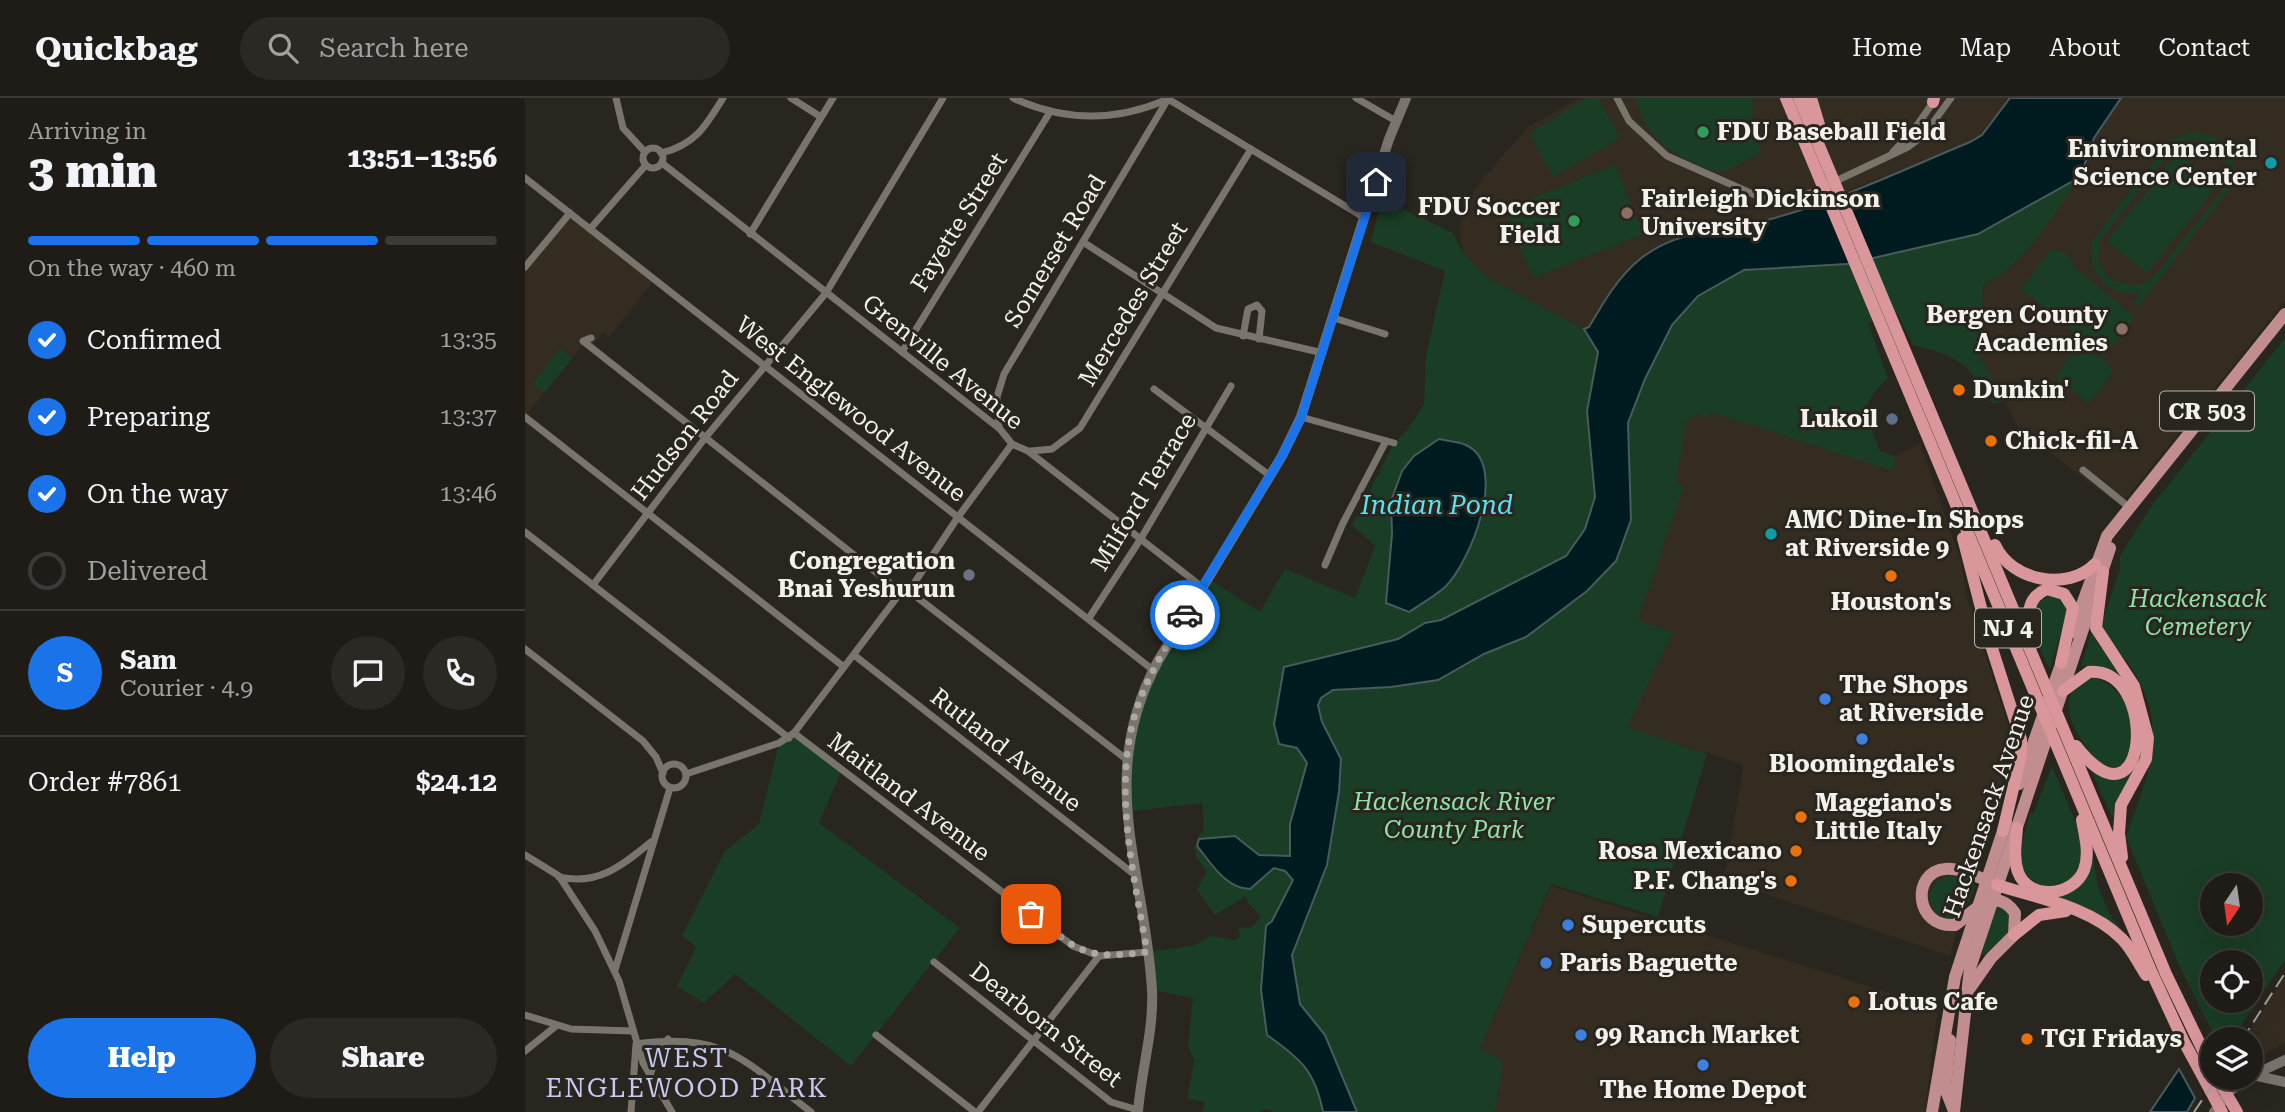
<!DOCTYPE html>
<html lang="en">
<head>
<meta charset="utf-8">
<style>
  body { margin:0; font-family:"Roboto Serif",serif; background:#2c2924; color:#f1f3f6; height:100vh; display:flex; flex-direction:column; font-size:26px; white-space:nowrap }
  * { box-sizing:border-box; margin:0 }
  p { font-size:23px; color:#a1a1a1 }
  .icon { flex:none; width:38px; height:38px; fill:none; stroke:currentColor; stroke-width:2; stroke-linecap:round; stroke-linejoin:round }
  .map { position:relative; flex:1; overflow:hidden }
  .sheet { display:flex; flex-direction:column; background:#1f1c17; width:525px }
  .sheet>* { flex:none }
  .needle { width:46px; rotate:193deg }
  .tools { position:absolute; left:1675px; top:775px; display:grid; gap:14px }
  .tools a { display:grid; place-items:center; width:63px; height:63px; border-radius:50%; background:#1f1c17; box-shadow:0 7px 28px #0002,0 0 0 2px #3c3a36; font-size:35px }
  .pin { position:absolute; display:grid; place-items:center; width:60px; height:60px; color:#fff; margin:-30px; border-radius:14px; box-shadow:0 4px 10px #0006 }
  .courier { position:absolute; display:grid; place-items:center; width:70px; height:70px; margin:-35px; border:5px solid #1a73e8; border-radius:50%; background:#fff; color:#222; box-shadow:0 2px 9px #0007 }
  .head em { font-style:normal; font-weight:800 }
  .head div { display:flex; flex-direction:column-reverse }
  .head { display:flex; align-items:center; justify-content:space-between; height:119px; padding:0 28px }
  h1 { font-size:46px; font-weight:800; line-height:52px }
  .bar { display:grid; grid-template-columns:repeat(4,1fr); gap:10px 7px; align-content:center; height:84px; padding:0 28px }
  .bar i { height:9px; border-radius:5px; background:#3c3a36 }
  .bar .on { background:#1a73e8 }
  .bar p { grid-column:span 4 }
  .line { display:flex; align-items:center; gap:18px; padding:0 28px; border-top:2px solid #3c3a36 }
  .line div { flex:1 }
  .round { display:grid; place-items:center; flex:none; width:74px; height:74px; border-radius:37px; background:#2c2924 }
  ol { padding:0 28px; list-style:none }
  li { display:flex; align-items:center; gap:21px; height:77px }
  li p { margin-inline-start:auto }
  li .icon { padding:7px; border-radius:50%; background:#1a73e8; color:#fff; stroke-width:4 }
  li:last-child { color:#a1a1a1 }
  li i { width:38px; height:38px; border:4px solid #3c3a36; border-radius:50% }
  .primary-button { display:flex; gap:14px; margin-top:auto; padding:14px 28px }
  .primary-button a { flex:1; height:80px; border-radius:42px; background:#1a73e8; color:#fff; font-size:28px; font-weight:800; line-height:80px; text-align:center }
  .primary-button a+a { background:#2c2924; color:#f1f3f6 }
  header { display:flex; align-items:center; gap:42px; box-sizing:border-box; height:98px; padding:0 35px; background:#1f1c17; border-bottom:2px solid #3c3a36 }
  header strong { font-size:33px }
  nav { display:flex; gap:38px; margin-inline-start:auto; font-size:24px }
  .search { width:490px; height:63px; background:#2c2924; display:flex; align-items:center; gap:18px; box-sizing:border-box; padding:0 24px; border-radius:38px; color:#a1a1a1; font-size:26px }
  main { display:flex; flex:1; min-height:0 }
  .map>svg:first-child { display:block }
  .built { fill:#342c21 }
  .green { fill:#1a3d25; fill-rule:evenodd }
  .water { fill:#001b1f; stroke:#495b5d; stroke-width:2 }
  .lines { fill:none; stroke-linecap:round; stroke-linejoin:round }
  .minor { stroke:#79746c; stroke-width:7 }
  .secondary { stroke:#79746c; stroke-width:10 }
  .primary { stroke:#c18d8f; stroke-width:12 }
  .trunk { stroke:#d9969b; stroke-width:12 }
  .rail { stroke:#a3a09b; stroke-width:2; stroke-dasharray:14 7; stroke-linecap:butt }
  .done { stroke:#adaaa5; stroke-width:7; stroke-dasharray:0 12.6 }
  .route { stroke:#1a73e8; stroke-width:9 }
  .leisure-dot { fill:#2e9e5b; stroke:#29251f; stroke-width:2.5 }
  .culture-dot { fill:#0f9aa8; stroke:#29251f; stroke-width:2.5 }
  .education-dot { fill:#8d6e63; stroke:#29251f; stroke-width:2.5 }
  .food-dot { fill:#e8710a; stroke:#29251f; stroke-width:2.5 }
  .service-dot { fill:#5c6f8a; stroke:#29251f; stroke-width:2.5 }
  .worship-dot { fill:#6b7280; stroke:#29251f; stroke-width:2.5 }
  .shop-dot { fill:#3f7fe0; stroke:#29251f; stroke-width:2.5 }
  .labels { text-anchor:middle; stroke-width:6; stroke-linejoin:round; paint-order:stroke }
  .shield { fill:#29251f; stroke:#b7b4af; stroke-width:2 }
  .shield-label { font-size:23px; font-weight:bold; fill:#f4f1ed }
  .poi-label { font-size:24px; font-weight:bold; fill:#f4f1ed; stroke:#29251f; text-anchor:start }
  .street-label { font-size:24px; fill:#f4f1ed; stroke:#29251f }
  .park-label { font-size:24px; font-style:italic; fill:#90e4a7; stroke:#29251f }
  .water-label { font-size:26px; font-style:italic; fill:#5ae2f2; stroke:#29251f }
  .neighbourhood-label { font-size:26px; letter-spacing:2px; fill:#c9c8f3; stroke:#29251f }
</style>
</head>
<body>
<header>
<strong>Quickbag</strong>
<div class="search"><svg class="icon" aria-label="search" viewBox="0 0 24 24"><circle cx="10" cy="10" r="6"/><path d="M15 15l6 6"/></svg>Search here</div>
<nav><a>Home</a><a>Map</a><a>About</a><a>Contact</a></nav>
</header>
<main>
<section class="sheet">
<div class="head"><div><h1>3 min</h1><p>Arriving in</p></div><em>13:51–13:56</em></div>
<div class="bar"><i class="on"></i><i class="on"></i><i class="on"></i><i></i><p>On the way · 460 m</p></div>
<ol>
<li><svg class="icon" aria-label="check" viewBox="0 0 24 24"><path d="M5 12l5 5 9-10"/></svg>Confirmed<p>13:35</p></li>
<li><svg class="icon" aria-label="check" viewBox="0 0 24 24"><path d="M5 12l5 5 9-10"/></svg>Preparing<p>13:37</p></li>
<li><svg class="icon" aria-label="check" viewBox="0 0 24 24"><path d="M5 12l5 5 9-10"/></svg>On the way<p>13:46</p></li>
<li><i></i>Delivered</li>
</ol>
<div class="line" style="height:126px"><b class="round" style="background:#1a73e8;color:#fff">S</b><div><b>Sam</b><p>Courier · 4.9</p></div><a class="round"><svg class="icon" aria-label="chat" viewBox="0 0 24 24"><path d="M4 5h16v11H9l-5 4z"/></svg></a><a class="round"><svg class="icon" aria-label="phone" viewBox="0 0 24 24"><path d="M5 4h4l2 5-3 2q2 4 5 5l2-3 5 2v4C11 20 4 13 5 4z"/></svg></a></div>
<div class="line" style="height:91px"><div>Order #7861</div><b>$24.12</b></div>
<div class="primary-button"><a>Help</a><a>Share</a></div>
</section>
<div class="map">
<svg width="1760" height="1014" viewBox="0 0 1760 1014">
  <rect width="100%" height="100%" fill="#29251f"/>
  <!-- built -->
  <g class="built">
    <path d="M1055,0H1485L1457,37L1445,44L1283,109L1244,122L1141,145L1115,162L1082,198L1064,229L1059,231L961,179L938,155L934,129L950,90L1003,29Z"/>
    <path d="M1596,0H1760V203L1595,408L1495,332L1455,260L1458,187L1468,182L1504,148L1528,117L1555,79L1569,40Z"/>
    <path d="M45,115L130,181L84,239L78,234L66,250L59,245L0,318V169Z"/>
    <path d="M1196,298L1369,358L1395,345L1437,467L1441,496L1489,646L1457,739L1425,858L1199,782L1218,671L1216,666L1102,630L1091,463L1106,422L1103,325Z"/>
    <path d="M1026,788L1413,910L1400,1014H970L974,993L955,951Z"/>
    <path d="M1760,878V944L1726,965V942L1719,941Z"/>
  </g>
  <!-- green -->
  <g class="green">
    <path d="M1061,0H1073L1095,40L1028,79L1004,36Z"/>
    <path d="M1110,0H1228L1227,26L1236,54C1224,60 1210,71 1197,73C1188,75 1179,69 1171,66C1138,52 1121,34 1110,0Z"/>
    <path d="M1668,34C1698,35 1715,59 1707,88L1613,209L1608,204L1616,194C1583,202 1560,173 1568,142L1640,48L1647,41ZM1675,41C1698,48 1710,69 1698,92L1627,181L1609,188L1584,181L1573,163L1575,142L1647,51L1658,43Z"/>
    <path d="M1653,55L1693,87L1622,175L1582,143Z"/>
    <path d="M1090,67L1118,136L1008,180L979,111Z"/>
    <path d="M1555,79C1529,116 1500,167 1458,187L1455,259L1480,303L1468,306C1443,265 1435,259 1388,247L1372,215L1343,225L1363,280C1331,312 1341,314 1355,353L1370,358L1368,373L1185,314L1182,320L1171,316L1161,324L1151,384L1159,388L1113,522L1148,535L1102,629L1182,656L1133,819L1026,786L955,951L978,963L970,1014H832L800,937L775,906L767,857L802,767L814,694L816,661L797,624L793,607L796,600L808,592L866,589L913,582L959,556L1001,539L1062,493L1091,463L1106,422L1103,325L1120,281L1147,227L1173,198L1219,172L1322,166L1453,136Z"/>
    <path d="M857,101L928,135L938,155L961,179L1059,231L1073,254L1062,313L1070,399L1060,431L1040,458L916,522L900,525L873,541L759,569L754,592L772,650L783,665L765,726V758L734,757L720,744L691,739L674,741L673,737L679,733L677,705L601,714L611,613L682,480L735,514L760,471L830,500L850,448L827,427L869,345L883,331L899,306L901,257L920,173L846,144ZM958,366C963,418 949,445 921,488L861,505L867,436L866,403L877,372Z"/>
    <path d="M1526,152L1537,153L1549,164L1548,168L1610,219L1578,259L1496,191Z"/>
    <path d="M1760,240V862L1707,941H1691L1654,867L1601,739C1620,684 1644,635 1612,579C1603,562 1587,547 1575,531L1595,471V458L1625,410ZM1687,788H1726V826H1687ZM1687,864H1726V903H1687Z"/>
    <path d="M34,250L47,260L20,295L8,286Z"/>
    <path d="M1562,255L1579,262L1588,273L1564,306L1531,280L1544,259Z"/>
    <path d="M1526,498L1534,500L1543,512L1525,571C1514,552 1493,505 1526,498Z"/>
    <path d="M1568,529L1571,543L1599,579L1596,581L1574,568H1556Z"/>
    <path d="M1567,578C1605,593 1607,619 1607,656L1592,670H1580C1564,654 1531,617 1549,591C1552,586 1562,582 1567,578Z"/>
    <path d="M269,635L317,672L294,725L435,830L326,968L210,876L179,905L152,888L171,849L157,838L200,753L234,726L254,645Z"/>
    <path d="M1527,668L1552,728L1558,756L1549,780C1523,797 1505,788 1493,761L1505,715L1508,716Z"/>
    <path d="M1566,672C1583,678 1592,683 1610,672L1593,701L1588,721Z"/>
    <path d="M669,747L690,772L714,791L739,780L749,770L760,773L768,783L747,823L742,937C775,960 790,973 798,1014H750L741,1011L734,1014H677L680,1004L662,1001L669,963L663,947L668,900L627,892L622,854L667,848L687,838L710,842L715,838L713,830L727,829L736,819L723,805L721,798L690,817L672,792L682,773L672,761Z"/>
    <path d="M1568,761L1574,791L1585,817L1601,837L1521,798L1539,797Z"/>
    <path d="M1429,777L1447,784L1450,788C1443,805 1441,822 1419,821L1408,812L1404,797L1412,782Z"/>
    <path d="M1469,809L1478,810L1484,816L1485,833L1459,857H1457Z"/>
  </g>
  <!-- water -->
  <g class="water">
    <path d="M1485,0H1596L1569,40L1555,79L1453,136L1322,166L1219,172L1173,198L1147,227L1120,281L1103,325L1106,422L1091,463L1062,493L1001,539L959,556L913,582L866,589L808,592L796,600L793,607L797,624L816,661L814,694L802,767L767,857L775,906L800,937L832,1014H798C790,973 776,961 742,937L736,892L741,828L747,823L768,782L760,773L749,770L725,791C701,791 686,765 672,748L674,741L710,738L734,757L765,758V726L782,665L772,650L754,646L749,626L759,569L873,541L900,525L916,522L1041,458L1060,431L1070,399L1062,313L1073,254L1059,231L1064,229C1078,205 1093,179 1115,161C1154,130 1201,133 1246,121C1315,102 1380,71 1445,44L1457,37Z"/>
    <path d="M914,341C922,343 933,343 941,347C985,367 945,465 920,489C910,498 896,506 884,514L861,505L867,436L866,403L877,373L889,358Z"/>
    <path d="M1654,971L1670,1000L1662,1014H1625Z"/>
  </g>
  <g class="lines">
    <!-- minor -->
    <g class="minor">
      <path d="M91,0L98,30L120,54"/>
      <path d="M266,0L296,19"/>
      <path d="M488,0C540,24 591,24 643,1"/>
      <path d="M831,0L871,23"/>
      <path d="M1092,0L1104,23L1142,58L1239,101L1263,104L1279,98L1383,49L1399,37L1426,0"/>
      <circle cx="128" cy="60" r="10"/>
      <path d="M1368,54L1388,33L1409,3"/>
      <path d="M136,55C170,47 181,28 198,0"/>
      <path d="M137,65L475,331L487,346L503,353L677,489"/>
      <path d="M0,80L628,572"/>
      <path d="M65,131L120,68"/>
      <path d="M225,136L308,0"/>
      <path d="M558,144L691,230L798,255"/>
      <path d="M0,169L45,115"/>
      <path d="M809,220L860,236"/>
      <path d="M718,238L723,211L732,207L737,213L734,241"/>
      <path d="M66,240L58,243L376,494"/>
      <path d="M377,254L525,14"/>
      <path d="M629,291L744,377"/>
      <path d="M0,319L319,569"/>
      <path d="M776,319L869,345"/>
      <path d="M474,329L472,299L479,276L643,1L840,120"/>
      <path d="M506,353L527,351L555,330L726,51"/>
      <path d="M1558,372L1605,410"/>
      <path d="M0,434L264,640"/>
      <path d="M800,467L818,425L861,343"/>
      <path d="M68,487L180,340L301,195L418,0"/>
      <path d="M384,493L601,661"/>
      <path d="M564,520L615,442L706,288"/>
      <path d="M0,551L118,643L131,659L138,675"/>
      <path d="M329,557L610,777"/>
      <path d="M269,635L548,848L574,858L622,854"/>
      <circle cx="149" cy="678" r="12"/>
      <path d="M161,676L254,645L269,635L376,494L384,493L433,419L487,346"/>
      <path d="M0,757L34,778L70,833L94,883L118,965L147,1014"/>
      <path d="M34,779C73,788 98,767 126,744"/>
      <path d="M409,864L586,1004L613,1012"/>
      <path d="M90,872L145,690"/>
      <path d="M0,917L46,931L107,933"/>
      <path d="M351,937L450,1014"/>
      <path d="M0,953L31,928"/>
      <path d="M125,977L132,958L143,941"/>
      <path d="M106,1014L111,946C201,933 219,963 286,1014"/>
      <path d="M453,1014L574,858"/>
    </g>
    <!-- secondary -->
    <g class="secondary">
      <path d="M1728,977L1760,984"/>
      <path d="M1726,978L1760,962"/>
      <path d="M613,1014C616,973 629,933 627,892C620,773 570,679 633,563L757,358L776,319L864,41L881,0"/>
      <path d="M1689,1014L1706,992L1723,980"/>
    </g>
    <!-- primary -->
    <g class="primary">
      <path d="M1547,534L1582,438L1760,216"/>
      <path d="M1494,686L1540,555"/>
      <path d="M1445,890L1466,860L1489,837L1490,815C1469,786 1449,814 1430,827C1389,830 1386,774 1420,771C1435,769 1454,780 1468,785"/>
      <path d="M1425,942L1420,990L1429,1013"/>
      <path d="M1407,1014L1430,879L1481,724"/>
      <path d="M1429,1014L1445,870L1585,450"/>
    </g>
    <!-- trunk -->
    <g class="trunk">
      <path d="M1261,0L1626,873L1658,942L1697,1014"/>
      <path d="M1274,0L1641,876L1687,971"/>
      <path d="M1286,0L1295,30"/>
      <path d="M1408,4L1409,0"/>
      <path d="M1438,440L1464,541L1496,641V657L1478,733"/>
      <path d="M1470,447C1486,483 1543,494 1570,466"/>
      <path d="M1578,474L1571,530L1609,588L1623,640L1621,661L1596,707L1594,735L1597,759"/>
      <path d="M1506,538C1503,519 1500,500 1522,491L1539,496L1548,510L1536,565"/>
      <path d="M1538,593L1564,574C1635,568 1624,742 1551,648"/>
      <path d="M1492,730C1491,744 1488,760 1493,774C1504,803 1548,799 1559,772C1565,755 1560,739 1557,722"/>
      <path d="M1472,787C1512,800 1566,809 1597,841C1607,851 1613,865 1621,877"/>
      <path d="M1489,837L1514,817L1541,813"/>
      <path d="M1692,980L1712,1014"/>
    </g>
    <!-- rail -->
    <g class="rail">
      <path d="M1717,942L1760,875"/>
      <path d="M1669,1014L1692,980"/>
    </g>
  </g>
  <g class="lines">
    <!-- done -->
    <path class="done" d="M506,816C555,854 559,862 622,854C609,776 587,691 611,613C622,578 642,548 660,517"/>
    <!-- route -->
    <path class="route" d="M660,517L757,358L776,320L851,84"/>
  </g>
  <!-- markers -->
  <g class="leisure-dot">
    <circle cx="1178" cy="34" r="7"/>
    <circle cx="1049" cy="123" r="7"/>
  </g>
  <g class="culture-dot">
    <circle cx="1746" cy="65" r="7"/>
    <circle cx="1246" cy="436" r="7"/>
  </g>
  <g class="education-dot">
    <circle cx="1102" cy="115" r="7"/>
    <circle cx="1597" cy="231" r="7"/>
  </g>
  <g class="food-dot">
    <circle cx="1434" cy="292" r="7"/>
    <circle cx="1466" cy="343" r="7"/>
    <circle cx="1366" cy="478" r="7"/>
    <circle cx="1276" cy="719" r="7"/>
    <circle cx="1271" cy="753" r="7"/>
    <circle cx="1266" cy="783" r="7"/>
    <circle cx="1329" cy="904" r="7"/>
    <circle cx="1502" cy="941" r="7"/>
  </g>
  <circle class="service-dot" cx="1367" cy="321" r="7"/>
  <circle class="worship-dot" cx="444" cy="477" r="7"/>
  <g class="shop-dot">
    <circle cx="1300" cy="601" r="7"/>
    <circle cx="1337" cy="641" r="7"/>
    <circle cx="1043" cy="827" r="7"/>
    <circle cx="1021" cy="865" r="7"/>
    <circle cx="1056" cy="937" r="7"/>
    <circle cx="1178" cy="967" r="7"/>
  </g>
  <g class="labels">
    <!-- shield labels -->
    <g class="shield">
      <rect x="1635" y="293.5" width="94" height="39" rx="5"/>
      <rect x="1450" y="510.5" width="66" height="39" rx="5"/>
    </g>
    <g class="shield-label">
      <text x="1682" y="321">CR 503</text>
      <text x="1483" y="538">NJ 4</text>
    </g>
    <!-- poi labels -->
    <g class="poi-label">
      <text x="1192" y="42">FDU Baseball Field</text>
      <text x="1732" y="59" text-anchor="end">Enivironmental<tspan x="1732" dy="28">Science Center</tspan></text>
      <text x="1116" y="109">Fairleigh Dickinson<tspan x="1116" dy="28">University</tspan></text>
      <text x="1035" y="117" text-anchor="end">FDU Soccer<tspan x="1035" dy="28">Field</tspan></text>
      <text x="1583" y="225" text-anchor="end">Bergen County<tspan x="1583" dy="28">Academies</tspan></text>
      <text x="1448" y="300">Dunkin'</text>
      <text x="1353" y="329" text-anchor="end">Lukoil</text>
      <text x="1480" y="351">Chick-fil-A</text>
      <text x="1260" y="430">AMC Dine-In Shops<tspan x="1260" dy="28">at Riverside 9</tspan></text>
      <text x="430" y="471" text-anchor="end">Congregation<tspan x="430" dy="28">Bnai Yeshurun</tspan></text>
      <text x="1366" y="512" text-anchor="middle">Houston's</text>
      <text x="1314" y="595">The Shops<tspan x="1314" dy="28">at Riverside</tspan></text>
      <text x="1337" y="674" text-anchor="middle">Bloomingdale's</text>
      <text x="1290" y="713">Maggiano's<tspan x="1290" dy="28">Little Italy</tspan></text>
      <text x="1257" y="761" text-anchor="end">Rosa Mexicano</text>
      <text x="1252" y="791" text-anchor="end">P.F. Chang's</text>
      <text x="1057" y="835">Supercuts</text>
      <text x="1035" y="873">Paris Baguette</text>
      <text x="1343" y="912">Lotus Cafe</text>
      <text x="1070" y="945">99 Ranch Market</text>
      <text x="1516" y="949">TGI Fridays</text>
      <text x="1178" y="1000" text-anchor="middle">The Home Depot</text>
    </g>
    <!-- street labels -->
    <g class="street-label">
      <text transform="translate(434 124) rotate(-58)" y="8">Fayette Street</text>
      <text transform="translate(530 153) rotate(-59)" y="8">Somerset Road</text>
      <text transform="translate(608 206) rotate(-59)" y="8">Mercedes Street</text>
      <text transform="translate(418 264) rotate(39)" y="8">Grenville Avenue</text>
      <text transform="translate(326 311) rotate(38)" y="8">West Englewood Avenue</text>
      <text transform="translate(160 337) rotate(-52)" y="8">Hudson Road</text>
      <text transform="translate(619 394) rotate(-59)" y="8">Milford Terrace</text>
      <text transform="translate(481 652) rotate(38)" y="8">Rutland Avenue</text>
      <text transform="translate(384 699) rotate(37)" y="8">Maitland Avenue</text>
      <text transform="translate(1464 708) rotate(-71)" y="8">Hackensack Avenue</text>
      <text transform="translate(521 927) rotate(38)" y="8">Dearborn Street</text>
    </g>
    <!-- park labels -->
    <g class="park-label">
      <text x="1673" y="509">Hackensack<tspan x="1673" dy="28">Cemetery</tspan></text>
      <text x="929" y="712">Hackensack River<tspan x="929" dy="28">County Park</tspan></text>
    </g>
    <!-- water labels -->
    <g class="water-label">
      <text x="912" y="416">Indian Pond</text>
    </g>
    <!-- neighbourhood labels -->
    <g class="neighbourhood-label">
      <text x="162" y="969">WEST<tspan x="162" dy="30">ENGLEWOOD PARK</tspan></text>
    </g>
  </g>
</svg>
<div class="tools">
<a><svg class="needle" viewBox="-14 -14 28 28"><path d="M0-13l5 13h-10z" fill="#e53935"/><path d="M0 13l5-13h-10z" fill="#a1a1a1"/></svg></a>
<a><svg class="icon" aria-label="locate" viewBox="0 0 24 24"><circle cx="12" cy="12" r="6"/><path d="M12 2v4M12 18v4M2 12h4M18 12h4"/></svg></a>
<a><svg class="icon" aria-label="layers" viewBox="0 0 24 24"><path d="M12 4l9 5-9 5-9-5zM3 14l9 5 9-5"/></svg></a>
</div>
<div class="pin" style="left:506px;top:816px;background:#ea580c"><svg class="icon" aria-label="bag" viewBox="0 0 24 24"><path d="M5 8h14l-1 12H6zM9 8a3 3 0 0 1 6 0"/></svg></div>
<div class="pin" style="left:851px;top:84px;background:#1f2937"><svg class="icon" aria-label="home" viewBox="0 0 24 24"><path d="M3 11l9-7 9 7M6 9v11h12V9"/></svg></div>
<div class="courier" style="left:660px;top:517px"><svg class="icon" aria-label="car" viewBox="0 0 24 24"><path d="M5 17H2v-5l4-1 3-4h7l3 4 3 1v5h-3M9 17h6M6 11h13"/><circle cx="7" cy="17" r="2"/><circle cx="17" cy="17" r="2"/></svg></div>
</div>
</main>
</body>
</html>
